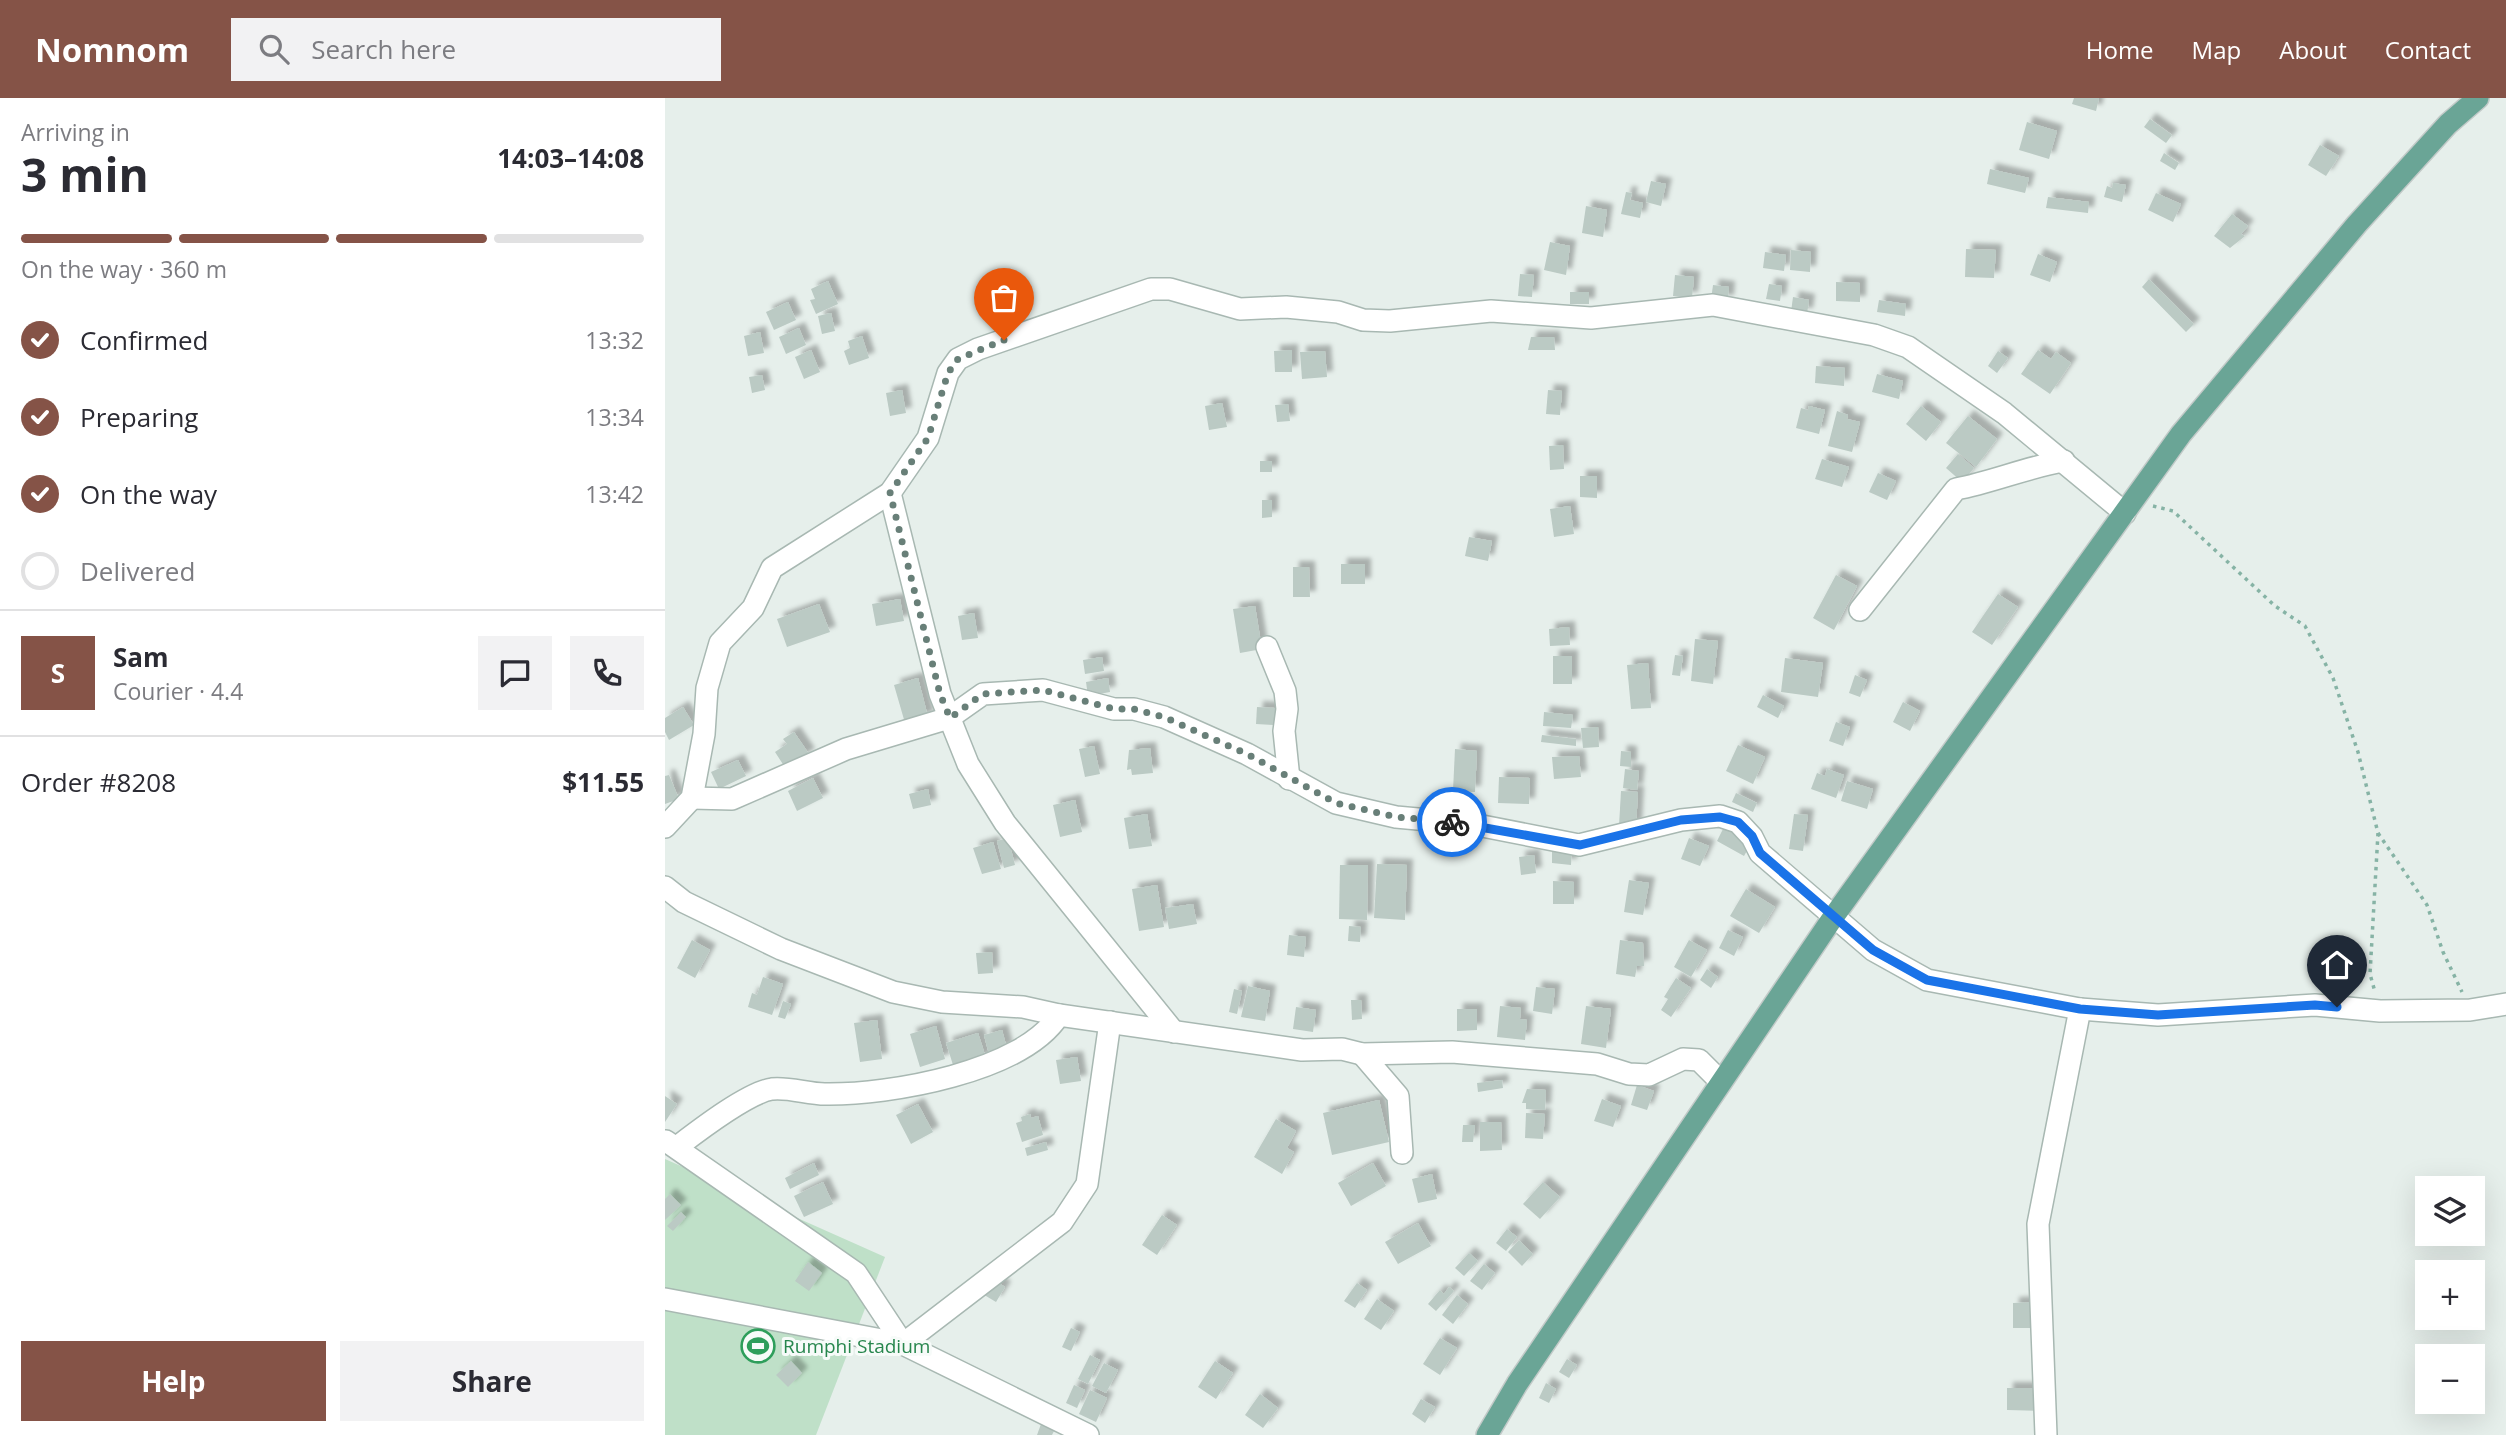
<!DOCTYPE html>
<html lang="en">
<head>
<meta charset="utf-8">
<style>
  body { margin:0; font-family:"Open Sans",sans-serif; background:#f2f2f3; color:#2b2b33; height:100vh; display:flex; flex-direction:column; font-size:26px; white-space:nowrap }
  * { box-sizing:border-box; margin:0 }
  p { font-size:23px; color:#7c7c81 }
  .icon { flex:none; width:38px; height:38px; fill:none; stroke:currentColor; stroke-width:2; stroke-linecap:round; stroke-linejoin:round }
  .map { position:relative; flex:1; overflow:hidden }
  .panel { display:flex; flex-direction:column; background:#fff; width:665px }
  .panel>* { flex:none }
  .buttons { position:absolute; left:1750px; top:1078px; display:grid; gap:14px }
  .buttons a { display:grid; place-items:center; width:70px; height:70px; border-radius:0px; background:#fff; box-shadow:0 7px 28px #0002; font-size:35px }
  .pin { position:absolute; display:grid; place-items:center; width:60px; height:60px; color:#fff; margin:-72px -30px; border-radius:50% 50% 50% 0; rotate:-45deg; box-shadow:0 0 7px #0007 }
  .pin .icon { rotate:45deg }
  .courier { position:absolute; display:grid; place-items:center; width:70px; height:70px; margin:-35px; border:5px solid #1a73e8; border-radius:50%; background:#fff; color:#222; box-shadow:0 2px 9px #0007 }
  .overview em { font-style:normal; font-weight:700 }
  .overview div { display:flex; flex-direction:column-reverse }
  .overview { display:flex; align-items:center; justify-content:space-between; height:119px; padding:0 21px }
  h1 { font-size:46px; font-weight:700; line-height:52px }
  .bar { display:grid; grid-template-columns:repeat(4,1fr); gap:10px 7px; align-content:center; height:84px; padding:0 21px }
  .bar i { height:9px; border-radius:5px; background:#e1e1e2 }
  .bar .active { background:#855347 }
  .bar p { grid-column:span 4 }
  .line { display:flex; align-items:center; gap:18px; padding:0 21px; border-top:2px solid #e1e1e2 }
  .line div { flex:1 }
  .round { display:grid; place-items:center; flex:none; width:74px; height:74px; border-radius:0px; background:#f2f2f3 }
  ol { padding:0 21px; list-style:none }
  li { display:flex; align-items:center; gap:21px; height:77px }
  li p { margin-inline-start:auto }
  li .icon { padding:7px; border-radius:50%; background:#855347; color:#fff; stroke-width:4 }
  li:last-child { color:#7c7c81 }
  li i { width:38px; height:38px; border:4px solid #e1e1e2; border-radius:50% }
  .cta { display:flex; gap:14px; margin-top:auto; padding:14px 21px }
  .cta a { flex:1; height:80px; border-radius:0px; background:#855347; color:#fff; font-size:28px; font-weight:700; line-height:80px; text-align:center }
  .cta a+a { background:#f2f2f3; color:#2b2b33 }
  header { display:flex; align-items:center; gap:42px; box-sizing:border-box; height:98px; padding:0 35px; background:#855347; color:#fff }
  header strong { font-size:33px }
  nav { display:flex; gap:38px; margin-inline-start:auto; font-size:24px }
  .search { width:490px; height:63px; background:#f2f2f3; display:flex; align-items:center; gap:18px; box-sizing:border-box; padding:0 24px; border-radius:0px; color:#7c7c81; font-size:26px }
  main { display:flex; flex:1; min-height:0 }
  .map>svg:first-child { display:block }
  .green { fill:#bfe0c8 }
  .building { fill:#bbcac4; filter:url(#shadow) }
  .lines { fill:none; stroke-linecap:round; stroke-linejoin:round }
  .minor-casing { stroke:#a8b8b2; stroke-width:24 }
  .primary-casing { stroke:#c2cac8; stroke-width:24 }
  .path { stroke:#86b3a5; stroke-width:3.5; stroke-dasharray:3.5 5; stroke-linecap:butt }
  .minor { stroke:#fff; stroke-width:21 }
  .primary { stroke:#6aa596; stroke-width:21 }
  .done { stroke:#687f78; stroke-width:7; stroke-dasharray:0 12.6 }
  .route { stroke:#1a73e8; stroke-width:9 }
  .labels { text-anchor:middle; stroke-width:6; stroke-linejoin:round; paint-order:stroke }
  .leisure-label { font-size:19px; fill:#27864d; stroke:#f7fbf9; text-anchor:start }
</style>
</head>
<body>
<header>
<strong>Nomnom</strong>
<div class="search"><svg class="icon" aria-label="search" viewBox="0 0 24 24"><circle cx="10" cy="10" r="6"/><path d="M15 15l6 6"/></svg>Search here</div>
<nav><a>Home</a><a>Map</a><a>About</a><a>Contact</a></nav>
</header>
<main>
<section class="panel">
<div class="overview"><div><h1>3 min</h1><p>Arriving in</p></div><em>14:03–14:08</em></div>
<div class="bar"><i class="active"></i><i class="active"></i><i class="active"></i><i></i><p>On the way · 360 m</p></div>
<ol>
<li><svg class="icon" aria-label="check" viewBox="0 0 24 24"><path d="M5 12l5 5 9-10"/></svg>Confirmed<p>13:32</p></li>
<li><svg class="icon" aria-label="check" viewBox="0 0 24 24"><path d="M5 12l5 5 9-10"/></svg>Preparing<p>13:34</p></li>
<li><svg class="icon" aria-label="check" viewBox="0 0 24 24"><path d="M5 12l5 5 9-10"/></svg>On the way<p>13:42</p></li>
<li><i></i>Delivered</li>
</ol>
<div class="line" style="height:126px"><b class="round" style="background:#855347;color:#fff">S</b><div><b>Sam</b><p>Courier · 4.4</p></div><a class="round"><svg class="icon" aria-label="chat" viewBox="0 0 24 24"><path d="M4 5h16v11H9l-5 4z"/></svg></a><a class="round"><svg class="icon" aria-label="phone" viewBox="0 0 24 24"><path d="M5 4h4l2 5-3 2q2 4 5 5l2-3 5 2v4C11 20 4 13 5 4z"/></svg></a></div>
<div class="line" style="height:91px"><div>Order #8208</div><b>$11.55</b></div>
<div class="cta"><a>Help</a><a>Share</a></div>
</section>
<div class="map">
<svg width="1841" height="1337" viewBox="0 0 1841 1337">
  <defs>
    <filter id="shadow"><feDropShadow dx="6" dy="-6" stdDeviation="2" flood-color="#0004"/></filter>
  </defs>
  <rect width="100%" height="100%" fill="#e6efeb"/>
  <!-- green -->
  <path class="green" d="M0,1061L220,1159L151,1337H0Z"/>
  <!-- building -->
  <g class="building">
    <path d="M1409,0H1434L1431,13L1407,6Z"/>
    <path d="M1485,21L1507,37L1501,45L1479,29Z"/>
    <path d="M1362,24L1392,33L1384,61L1354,52Z"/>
    <path d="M1655,47L1674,58L1661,78L1643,67Z"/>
    <path d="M1499,55L1514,65L1510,72L1495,63Z"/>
    <path d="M1325,71L1364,80L1360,95L1322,86Z"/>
    <path d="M986,83L1001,86L996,108L981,104Z"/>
    <path d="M1448,85L1461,87L1457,104L1439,99L1442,88L1447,90Z"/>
    <path d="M961,94L967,95L965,102L978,105L975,120L956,116Z"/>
    <path d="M1491,95L1516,106L1508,124L1483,112Z"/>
    <path d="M1383,99L1424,104L1423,115L1381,110Z"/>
    <path d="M921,108L942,112L938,139L917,135Z"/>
    <path d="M1567,116L1583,128L1576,136L1580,138L1565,150L1549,138Z"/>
    <path d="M885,144L905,148L901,177L879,172Z"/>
    <path d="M1301,151L1331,152L1329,180L1300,179Z"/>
    <path d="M1126,152L1146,154L1145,174L1125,172Z"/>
    <path d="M1100,154L1121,157L1119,173L1098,170Z"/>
    <path d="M1373,156L1392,164L1385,184L1365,177Z"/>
    <path d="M855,176L869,177L867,199L853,198Z"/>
    <path d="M1010,177L1029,179L1027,200L1008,198Z"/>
    <path d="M1484,181L1529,226L1521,234L1477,189Z"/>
    <path d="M163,183L173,206L151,216L145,202L150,201L146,191Z"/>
    <path d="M1171,184L1195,185V204L1171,203Z"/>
    <path d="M1104,186L1117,188L1115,203L1101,201Z"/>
    <path d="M1048,187L1064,189L1063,203L1046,202Z"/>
    <rect x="905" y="194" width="19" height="12"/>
    <path d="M1128,199L1144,202L1142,216L1126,214Z"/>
    <path d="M1214,202L1241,206L1240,218L1212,214Z"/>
    <path d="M123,204L131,222L109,232L101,214Z"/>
    <path d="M166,215L170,233L157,236L153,218Z"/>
    <path d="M134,230L141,247L121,256L114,239Z"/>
    <path d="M95,234L99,255L83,258L79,238Z"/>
    <path d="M197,238L204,260L184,267L179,253L185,250L183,243Z"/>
    <path d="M866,239H889L890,252H863Z"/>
    <path d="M146,252L155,274L139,281L130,259Z"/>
    <path d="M627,252V274H610L609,253Z"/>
    <path d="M1373,252L1386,261L1391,254L1406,265L1385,296L1356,276Z"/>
    <path d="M660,253L662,279L637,281L635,254Z"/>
    <path d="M1333,253L1343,260L1332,275L1323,268Z"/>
    <path d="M1151,268L1180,270L1179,288L1150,285Z"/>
    <path d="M1212,276L1238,283L1234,301L1207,294Z"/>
    <path d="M97,277L100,292L87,295L84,279Z"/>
    <path d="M237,292L241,315L225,318L221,295Z"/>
    <path d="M883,292L897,293L895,317L881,316Z"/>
    <path d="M557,305L562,329L544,332L540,308Z"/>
    <path d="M623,306L625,323L612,324L610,307Z"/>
    <path d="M1144,308L1160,312L1154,336L1131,330L1136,310L1143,312Z"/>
    <path d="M1256,308L1276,324L1261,343L1241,326Z"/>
    <path d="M1172,313L1183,317L1182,321L1195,324L1187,354L1163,348Z"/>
    <path d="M1303,318L1332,341L1311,369L1281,345Z"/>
    <path d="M898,347L899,371L885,372L884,348Z"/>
    <path d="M1293,356L1309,370L1297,384L1281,370Z"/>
    <path d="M1157,361L1184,369L1177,389L1150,381Z"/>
    <rect x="595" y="363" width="12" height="11"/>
    <path d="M1213,375L1231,383L1222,402L1204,394Z"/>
    <path d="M915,378H932V400L915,399Z"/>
    <path d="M597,402H607V419L597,420Z"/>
    <path d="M905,408L909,436L889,439L885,411Z"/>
    <path d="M804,439L827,443L823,463L800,458Z"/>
    <rect x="676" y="466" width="24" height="20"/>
    <path d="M628,469H644L645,499H628Z"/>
    <path d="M1171,477L1192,488L1169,532L1148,520Z"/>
    <path d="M1333,496L1353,509L1327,547L1307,534Z"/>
    <path d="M235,501L239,523L211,528L207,506Z"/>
    <path d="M154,506L165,534L122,549L112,521Z"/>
    <path d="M590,508L597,551L575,555L568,511Z"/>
    <path d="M309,515L313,540L297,542L293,518Z"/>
    <path d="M904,529L905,547L885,548L884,531Z"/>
    <path d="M1030,541L1053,543L1048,586L1026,583Z"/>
    <path d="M1010,557L1018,558L1015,578L1007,577Z"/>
    <rect x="888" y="558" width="19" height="28"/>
    <path d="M437,559L439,573L420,576L418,562Z"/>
    <path d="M1120,560L1158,565L1153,599L1116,594Z"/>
    <path d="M983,565L986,610L966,611L962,567Z"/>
    <path d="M1190,577L1202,582L1195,599L1184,595Z"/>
    <path d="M253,580L263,619L240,625L229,587Z"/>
    <path d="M443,580L445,594L423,598L421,584Z"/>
    <path d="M1098,597L1119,608L1113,620L1092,609Z"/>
    <path d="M1238,604L1255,613L1245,633L1228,624Z"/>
    <path d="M18,609L29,627L4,642L0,634V620Z"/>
    <path d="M592,609L610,610L609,627L591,626Z"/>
    <path d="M879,614L908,617L906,630L878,628Z"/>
    <path d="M1171,624L1185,629L1178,648L1164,643Z"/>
    <path d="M933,629L934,649L918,650L916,630Z"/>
    <path d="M129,634L144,656L121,671L110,654L122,646L118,641Z"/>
    <path d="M877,637L911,641V648L876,644Z"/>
    <path d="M1073,647L1100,659L1088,686L1061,673Z"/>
    <path d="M429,648L435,676L420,679L414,651Z"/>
    <path d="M485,650L488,675L467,677L466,671L462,672L464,652Z"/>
    <path d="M790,651L812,653L810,694L788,693Z"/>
    <path d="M956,653L966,654V669L955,668Z"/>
    <path d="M914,658L916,679L889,681L887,659Z"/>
    <path d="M73,662L81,678L54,691L46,674Z"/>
    <path d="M960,671L974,673L972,692L958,690Z"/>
    <path d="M1162,671L1179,677L1171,700L1146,691L1152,675L1160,678Z"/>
    <path d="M4,677L14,701L0,706V678Z"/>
    <path d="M834,679L865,680L864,706L833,705Z"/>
    <path d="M148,680L158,700L132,713L123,693Z"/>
    <path d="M1182,683L1208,691L1202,711L1176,703Z"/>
    <path d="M263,691L266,707L248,711L244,696Z"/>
    <path d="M956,693L973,694L971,729L954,728Z"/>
    <path d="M1071,695L1092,705L1088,714L1067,704Z"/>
    <path d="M410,702L417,734L395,739L388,707Z"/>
    <path d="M482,716L487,748L464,751L459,720Z"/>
    <path d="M1129,716L1143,717L1138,753L1124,751Z"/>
    <path d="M1060,727L1088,742L1079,758L1052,743Z"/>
    <path d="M343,740L350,767L339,770L332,743Z"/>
    <path d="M1024,740L1044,748L1035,768L1016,761Z"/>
    <path d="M328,744L336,771L317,776L308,750Z"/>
    <path d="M887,748L907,749L906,767L887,765Z"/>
    <path d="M869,757L871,775L856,777L854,759Z"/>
    <path d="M712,766L742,767L740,822L709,820Z"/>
    <path d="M675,767H703L702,822L674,821Z"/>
    <path d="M964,782L984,785L978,817L959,814Z"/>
    <path d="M888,783L909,784V806H888Z"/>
    <path d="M492,787L499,829L474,833L467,791Z"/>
    <path d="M1081,791L1110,809L1094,835L1065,818Z"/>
    <path d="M528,806L532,826L504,831L500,810Z"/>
    <path d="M684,828L696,829L695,844L683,843Z"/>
    <path d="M1063,832L1078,839L1069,858L1054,850Z"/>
    <path d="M624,837L641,839L639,859L622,857Z"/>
    <path d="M27,842L45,852L30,880L12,870Z"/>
    <path d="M955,842L978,845L979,868H972L970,879L951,876Z"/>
    <path d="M1024,842L1042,852L1026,879L1009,869Z"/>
    <path d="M327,854L328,875L313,876L311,855Z"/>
    <path d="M1042,871L1053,879L1046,890L1035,882Z"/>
    <path d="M98,879L118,886L107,917L83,909L87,895L92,897Z"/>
    <path d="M1011,880L1026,890L1006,919L996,912L1003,901L999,899Z"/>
    <path d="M583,888L605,893L600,923L576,919Z"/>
    <path d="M871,889L890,891L887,916L868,913Z"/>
    <path d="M569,891L577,893L572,916L564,914Z"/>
    <path d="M686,902H696L697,921L687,922Z"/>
    <path d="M118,903L126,906L120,921L113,919Z"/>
    <path d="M835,908L856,910L855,921L862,922L860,942L832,939Z"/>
    <path d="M921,908L946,911L941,950L916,946Z"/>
    <path d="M631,909L651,912L648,934L628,931Z"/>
    <path d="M792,911H812V932L792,933Z"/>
    <path d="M212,922L217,961L195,964L189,925Z"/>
    <path d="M271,928L280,961L255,969L245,936Z"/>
    <path d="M337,932L342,951L324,956L319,937Z"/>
    <path d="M313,935L321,960L289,970L281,945Z"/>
    <path d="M412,959L416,983L395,986L391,962Z"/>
    <path d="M837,982L838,990L813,994L812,985Z"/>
    <path d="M972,987L989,993L982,1012L966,1007Z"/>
    <path d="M862,991L881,992L880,1012L861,1011V1005H857Z"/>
    <path d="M0,998L12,1006L0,1024Z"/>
    <path d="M937,1001L956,1008L948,1029L929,1023Z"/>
    <path d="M714,1002L724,1044L667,1057L658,1015Z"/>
    <path d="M253,1006L268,1034L246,1046L231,1017Z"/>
    <path d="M861,1015L880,1016L878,1041L860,1040Z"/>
    <path d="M365,1016L366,1020L373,1018L378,1037L357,1044L351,1025L357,1023L356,1019Z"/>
    <path d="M611,1021L631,1033L622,1050L629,1054L617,1076L589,1059Z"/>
    <path d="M815,1024H836L837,1052L815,1053Z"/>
    <path d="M798,1027H810L808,1044H797Z"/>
    <path d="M381,1044L383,1052L362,1058L360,1050Z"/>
    <path d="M149,1065L154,1077L125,1091L120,1080Z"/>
    <path d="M708,1065L721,1088L686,1108L673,1085Z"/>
    <path d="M767,1076L772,1101L753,1105L747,1081Z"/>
    <path d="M158,1084L168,1106L139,1119L129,1098Z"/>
    <path d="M878,1084L895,1099L875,1121L858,1106Z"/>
    <path d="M5,1096L16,1107L0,1122V1101Z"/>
    <path d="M16,1114L21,1119L8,1133L2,1128Z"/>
    <path d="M497,1117L512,1127L492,1157L477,1147Z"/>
    <path d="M753,1125L766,1148L733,1166L720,1144Z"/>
    <path d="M842,1131L852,1139L841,1153L831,1145Z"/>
    <path d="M854,1142L868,1156L857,1168L843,1154Z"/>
    <path d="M804,1155L813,1163L799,1178L790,1170Z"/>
    <path d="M143,1164L157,1175L144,1193L130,1183Z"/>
    <path d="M819,1166L830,1175L817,1192L805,1183Z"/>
    <path d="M326,1180L340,1189L331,1204L316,1195Z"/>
    <path d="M692,1185L702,1192L690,1210L679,1203Z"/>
    <path d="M784,1189L789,1193L771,1213L763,1206L775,1192L779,1196Z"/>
    <path d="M792,1197L803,1206L788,1226L777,1217Z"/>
    <path d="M712,1201L729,1213L716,1232L699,1221Z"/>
    <path d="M1370,1204V1230H1348V1205Z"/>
    <path d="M406,1230L415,1234L406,1253L397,1249Z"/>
    <path d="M775,1240L792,1250L775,1277L758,1266Z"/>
    <path d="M425,1257L435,1262L423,1286L413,1281Z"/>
    <path d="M902,1261L912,1267L904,1280L894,1274Z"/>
    <path d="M126,1263L137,1275L123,1289L111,1277Z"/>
    <path d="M550,1263L568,1275L551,1301L533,1289Z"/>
    <path d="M439,1265L453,1272L441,1295L427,1288Z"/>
    <path d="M881,1285L891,1291L884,1305L874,1300Z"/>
    <path d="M409,1287L420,1292L412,1310L401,1305Z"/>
    <path d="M1342,1290H1375V1313L1342,1312Z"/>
    <path d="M425,1292L442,1300L431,1324L414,1316Z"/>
    <path d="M595,1296L613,1310L598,1330L580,1317Z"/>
    <path d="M756,1301L770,1309L760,1325L747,1316Z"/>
    <path d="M376,1326L390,1331L387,1337H372Z"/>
  </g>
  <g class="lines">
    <defs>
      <g id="minor">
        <path d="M225,395L275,596L303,666L340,725L509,934"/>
        <path d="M1195,512L1291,391C1328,384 1362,369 1399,363"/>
        <path d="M602,549L620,593L622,611L619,633L624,681"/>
        <path d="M27,700L67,701L181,651L284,620L318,596L378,592L449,611H469L499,619L582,656L671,705L731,719L807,726L914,747L1016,722L1055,718L1073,724L1087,739L1095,755L1208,852L1262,882L1415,911L1493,917L1650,907L1715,913L1805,912L1841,906"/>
        <path d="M0,729L27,700L39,636L42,590L55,545L88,510L107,470L225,395L263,340L283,275L293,261L313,251L486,191H505L575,211L621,209L673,214L698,222L725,223L826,213L926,220L1048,207L1209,237L1243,249L1339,315L1460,415"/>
        <path d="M0,789L19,804L116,851L228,894L277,904L358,909L394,917"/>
        <path d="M697,956L733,998L737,1055"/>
        <path d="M1,1043L191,1175L238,1246"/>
        <path d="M12,1049C33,1033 82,995 107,991C124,989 143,996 160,996C224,997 358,974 394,917L637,952L677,951L697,956L787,954L932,966L964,976L984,977L1018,961L1034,962L1056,984"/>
        <path d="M0,1201L238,1246L423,1337"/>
        <path d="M238,1246L397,1124L422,1086L445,924"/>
        <path d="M1381,1337L1373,1126L1415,911"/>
      </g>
      <path id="primary" d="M822,1337L852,1286L1169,818L1516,336L1692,126L1783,26L1813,0"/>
    </defs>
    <!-- minor casing -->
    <use href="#minor" class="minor-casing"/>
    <!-- primary casing -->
    <use href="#primary" class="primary-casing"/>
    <!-- path -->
    <g class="path">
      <path d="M1488,408L1508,413L1610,508L1640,528L1668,580L1693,654L1713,735L1705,876L1710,894"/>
      <path d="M1713,735L1762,807L1778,854L1797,894"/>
    </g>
    <!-- minor -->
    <use href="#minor" class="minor"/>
    <!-- primary -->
    <use href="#primary" class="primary"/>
  </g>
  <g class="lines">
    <!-- done -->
    <path class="done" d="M339,242L293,261L283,275L263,340L225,395L275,596L285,620L318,596L378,592L449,611H469L499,619L582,656L671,705L731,719L787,724"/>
    <!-- route -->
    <path class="route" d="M787,724L915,747L1016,722L1055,719L1073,724L1087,738L1095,755L1208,852L1262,882L1415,911L1493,917L1650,907L1672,909"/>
  </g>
  <!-- icons -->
  <defs>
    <symbol id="stadium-ring" viewBox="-11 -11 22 22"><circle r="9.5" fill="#f7fbf9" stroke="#2e9e5b" stroke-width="1.5"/><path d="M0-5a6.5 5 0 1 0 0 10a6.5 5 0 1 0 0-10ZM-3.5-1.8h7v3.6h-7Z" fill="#2e9e5b"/></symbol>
  </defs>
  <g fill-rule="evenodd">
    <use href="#stadium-ring" x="74" y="1229" width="38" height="38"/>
  </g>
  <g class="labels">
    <!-- leisure labels -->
    <g class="leisure-label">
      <text x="118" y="1255">Rumphi Stadium</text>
    </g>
  </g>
</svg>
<div class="buttons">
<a><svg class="icon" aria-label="layers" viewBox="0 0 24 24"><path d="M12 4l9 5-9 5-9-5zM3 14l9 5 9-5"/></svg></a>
<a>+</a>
<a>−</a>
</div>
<div class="pin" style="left:339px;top:242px;background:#ea580c"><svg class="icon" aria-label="bag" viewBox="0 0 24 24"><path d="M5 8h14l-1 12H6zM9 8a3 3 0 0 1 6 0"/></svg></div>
<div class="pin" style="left:1672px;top:909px;background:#1f2937"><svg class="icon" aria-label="home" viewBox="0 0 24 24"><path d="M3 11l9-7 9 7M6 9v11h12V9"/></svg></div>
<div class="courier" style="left:787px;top:724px"><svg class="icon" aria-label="bike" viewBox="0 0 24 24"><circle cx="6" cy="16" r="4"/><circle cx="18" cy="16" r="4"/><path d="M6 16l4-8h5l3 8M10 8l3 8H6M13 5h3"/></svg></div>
</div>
</main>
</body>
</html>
